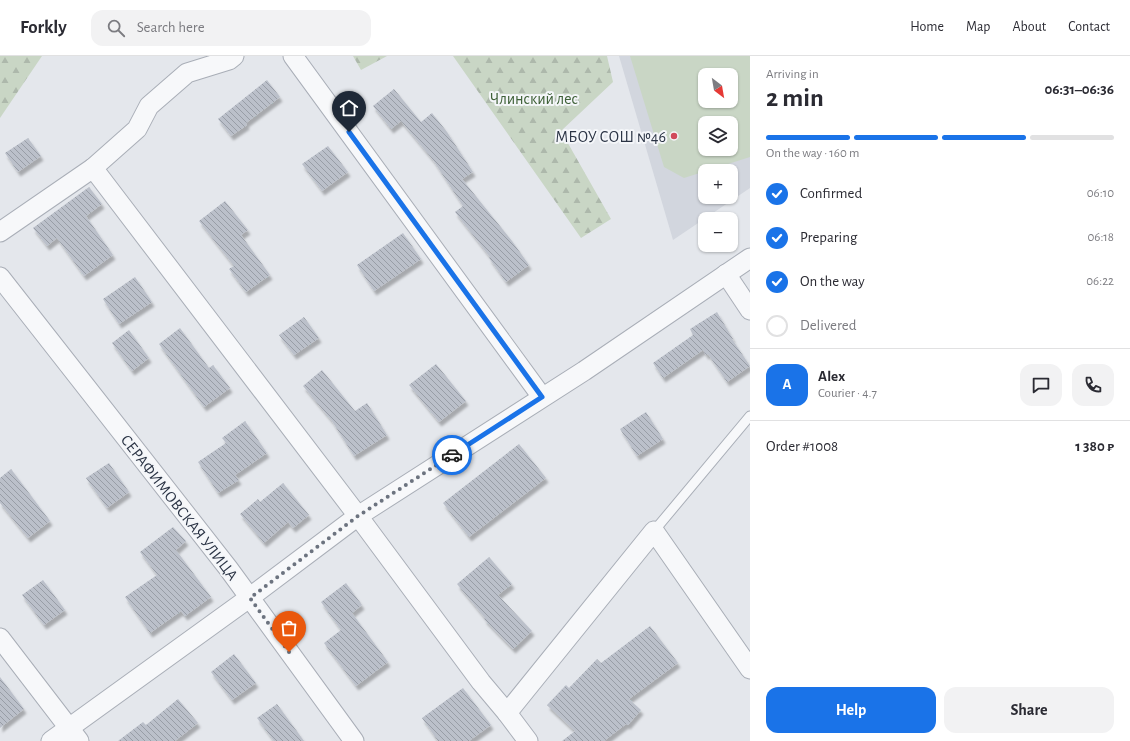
<!DOCTYPE html>
<html lang="en">
<head>
<meta charset="utf-8">
<style>
  body { margin:0; font-family:"Alegreya Sans",sans-serif; background:#f2f2f3; color:#2b2b33; height:100vh; display:flex; flex-direction:column; font-size:15px; white-space:nowrap }
  * { box-sizing:border-box; margin:0 }
  p { font-size:13px; color:#7c7c81 }
  .icon { flex:none; width:22px; height:22px; fill:none; stroke:currentColor; stroke-width:2; stroke-linecap:round; stroke-linejoin:round }
  .map { position:relative; flex:1; overflow:hidden }
  .drawer { display:flex; flex-direction:column; background:#fff; width:380px }
  .drawer>* { flex:none }
  .needle { width:26px; rotate:149deg }
  .controls { position:absolute; left:698px; top:12px; display:grid; gap:8px }
  .controls a { display:grid; place-items:center; width:40px; height:40px; border-radius:8px; background:#fff; box-shadow:0 1px 3px #0004; font-size:20px }
  .pin { position:absolute; display:grid; place-items:center; width:34px; height:34px; color:#fff; margin:-41px -17px; border-radius:50% 50% 50% 0; rotate:-45deg; box-shadow:0 0 4px #0007 }
  .pin .icon { rotate:45deg }
  .courier { position:absolute; display:grid; place-items:center; width:40px; height:40px; margin:-20px; border:3px solid #1a73e8; border-radius:50%; background:#fff; color:#222; box-shadow:0 1px 5px #0007 }
  .headline em { font-style:normal; font-weight:600 }
  .headline div { display:flex; flex-direction:column-reverse }
  .headline { display:flex; align-items:center; justify-content:space-between; height:68px; padding:0 16px }
  h1 { font-size:26px; font-weight:600; line-height:30px }
  .bar { display:grid; grid-template-columns:repeat(4,1fr); gap:6px 4px; align-content:center; height:48px; padding:0 16px }
  .bar i { height:5px; border-radius:3px; background:#e1e1e2 }
  .bar .on { background:#1a73e8 }
  .bar p { grid-column:span 4 }
  .line { display:flex; align-items:center; gap:10px; padding:0 16px; border-top:1px solid #e1e1e2 }
  .line div { flex:1 }
  .round { display:grid; place-items:center; flex:none; width:42px; height:42px; border-radius:12px; background:#f2f2f3 }
  ol { padding:0 16px; list-style:none }
  li { display:flex; align-items:center; gap:12px; height:44px }
  li p { margin-inline-start:auto }
  li .icon { padding:4px; border-radius:50%; background:#1a73e8; color:#fff; stroke-width:4 }
  li:last-child { color:#7c7c81 }
  li i { width:22px; height:22px; border:2px solid #e1e1e2; border-radius:50% }
  .action { display:flex; gap:8px; margin-top:auto; padding:8px 16px }
  .action a { flex:1; height:46px; border-radius:12px; background:#1a73e8; color:#fff; font-size:16px; font-weight:600; line-height:46px; text-align:center }
  .action a+a { background:#f2f2f3; color:#2b2b33 }
  header { display:flex; align-items:center; gap:24px; box-sizing:border-box; height:56px; padding:0 20px; background:#fff; border-bottom:1px solid #e1e1e2 }
  header strong { font-size:19px }
  nav { display:flex; gap:22px; margin-inline-start:auto; font-size:14px }
  .search { width:280px; height:36px; background:#f2f2f3; display:flex; align-items:center; gap:10px; box-sizing:border-box; padding:0 14px; border-radius:12px; color:#7c7c81; font-size:15px }
  main { display:flex; flex:1; min-height:0 }
  .map>svg:first-child { display:block }
  .built { fill:#d2d6de; fill-rule:evenodd }
  .forest { fill:url(#forest-firs) }
  .pitch { fill:#c9d6c5; fill-rule:evenodd }
  .building { fill:url(#building-back-hatch); filter:url(#shadow) }
  .lines { fill:none; stroke-linecap:round; stroke-linejoin:round }
  .lane-casing { stroke:#a9aeb7; stroke-width:11 }
  .street-casing { stroke:#a9aeb7; stroke-width:21 }
  .lane { stroke:#f7f8fa; stroke-width:9 }
  .street { stroke:#f7f8fa; stroke-width:19 }
  .done { stroke:#6c737f; stroke-width:4; stroke-dasharray:0 7.2 }
  .route { stroke:#1a73e8; stroke-width:5 }
  .poi-dot { fill:#d1495b; stroke:#f4f6f9; stroke-width:1.5 }
  .labels { text-anchor:middle; stroke-width:4; stroke-linejoin:round; paint-order:stroke }
  .park-label { font-size:16px; fill:#3f6138; stroke:#f4f6f9 }
  .poi-label { font-size:16px; fill:#2b3445; stroke:#f4f6f9; text-anchor:end }
  .street-label { font-size:16px; fill:#2b3445; stroke:#f4f6f9 }
</style>
</head>
<body>
<header>
<strong>Forkly</strong>
<div class="search"><svg class="icon" aria-label="search" viewBox="0 0 24 24"><circle cx="10" cy="10" r="6"/><path d="M15 15l6 6"/></svg>Search here</div>
<nav><a>Home</a><a>Map</a><a>About</a><a>Contact</a></nav>
</header>
<main>
<div class="map">
<svg width="750" height="685" viewBox="0 0 750 685">
  <defs>
    <pattern id="forest-firs" width="22" height="20" patternUnits="userSpaceOnUse"><rect width="22" height="20" fill="#c9d6c5"/><path d="M5 1l3.5 6h-7zM16 11l3.5 6h-7z" fill="#adb8ab"/></pattern>
    <pattern id="building-back-hatch" width="6" height="6" patternUnits="userSpaceOnUse"><rect width="6" height="6" fill="#bbc0ca"/><path d="M-1 5l2 2M0 0l6 6M5-1l2 2" fill="none" stroke="#989da6"/></pattern>
    <filter id="shadow"><feDropShadow dx="2.5" dy="4.5" stdDeviation="1" flood-color="#0004"/></filter>
  </defs>
  <rect width="100%" height="100%" fill="#e4e7ec"/>
  <!-- built -->
  <path class="built" d="M619,0H750V132L673,184ZM705,19H731V45H705ZM705,67H731V93H705ZM705,115H731V141H705Z"/>
  <!-- forest -->
  <g class="forest">
    <path d="M0,0H42L0,62Z"/>
    <path d="M353,0H387L361,14Z"/>
    <path d="M453,0H607L613,26L561,75L611,163L581,182Z"/>
  </g>
  <!-- pitch -->
  <path class="pitch" d="M630,0H750V101L684,122L664,111ZM705,19H731V45H705ZM705,67H731V93H705Z"/>
  <!-- building -->
  <g class="building">
    <path d="M267,24L280,41L246,67L247,69L231,80L218,63Z"/>
    <path d="M394,33L421,66L432,57L447,76L473,116L462,123L512,185L529,209L506,226L489,202L490,201L455,156L463,150L433,104L401,65L391,73L373,50Z"/>
    <path d="M28,82L41,100L18,116L5,97Z"/>
    <path d="M328,90L348,116L322,135L302,108Z"/>
    <path d="M89,131L102,148L86,160L113,199L84,220L57,182L47,190L33,172Z"/>
    <path d="M225,145L248,174L241,179L270,219L246,236L229,213L234,210L199,165Z"/>
    <path d="M403,177L421,203L374,235L357,209Z"/>
    <path d="M135,221L152,246L119,268L103,243Z"/>
    <path d="M717,256L733,283H732L750,310L727,326L708,298L706,299L703,294L663,322L653,307L693,279L690,273Z"/>
    <path d="M304,261L319,282L294,299L279,279Z"/>
    <path d="M180,272L209,312L213,309L230,332L204,351L159,288Z"/>
    <path d="M129,274L149,302L132,315L112,287Z"/>
    <path d="M436,308L466,345L439,366L409,329Z"/>
    <path d="M322,314L355,355L367,347L387,379L354,400L332,365L303,330Z"/>
    <path d="M646,356L663,383L637,400L620,373Z"/>
    <path d="M245,365L267,397L235,419L239,424L218,437L198,406L226,387L222,382Z"/>
    <path d="M519,388L546,422L469,481L443,447Z"/>
    <path d="M109,407L129,436L107,452L86,422Z"/>
    <path d="M11,413L50,465L28,482L0,447V422Z"/>
    <path d="M283,427L309,459L293,472L288,466L264,487L240,458L258,443L260,446Z"/>
    <path d="M173,471L186,485L176,494L211,541L185,560L181,555L150,577L125,541L157,519L140,496Z"/>
    <path d="M489,501L512,528L498,539L532,575L513,593L484,563L485,562L457,528Z"/>
    <path d="M43,524L65,554L44,569L22,539Z"/>
    <path d="M346,527L362,549L352,557L388,606L356,630L324,587L341,574L321,546Z"/>
    <path d="M650,570L678,607L629,643L641,654L628,669L626,668L604,685H562L575,675L547,649L566,629L569,632L597,603L601,607Z"/>
    <path d="M234,598L256,627L232,644L211,616Z"/>
    <path d="M0,621L24,653L0,672Z"/>
    <path d="M463,632L491,669L469,685H438L422,662Z"/>
    <path d="M178,643L198,667L175,685H118L143,666L146,669Z"/>
    <path d="M277,648L304,685H274L257,662Z"/>
  </g>
  <g class="lines">
    <defs>
      <path id="lane" d="M654,475L750,360"/>
      <g id="street">
        <path d="M293,0L542,341"/>
        <path d="M93,112L358,460L481,626L507,657"/>
        <path d="M0,176L93,112L137,73L149,50L187,17L229,4L234,0"/>
        <path d="M726,218L750,254"/>
        <path d="M0,221L228,512L354,685"/>
        <path d="M0,582L79,685"/>
        <path d="M51,685L249,542L358,460L584,315L750,202"/>
        <path d="M528,685L507,657L654,475L750,613"/>
      </g>
    </defs>
    <!-- lane casing -->
    <use href="#lane" class="lane-casing"/>
    <!-- street casing -->
    <use href="#street" class="street-casing"/>
    <!-- lane -->
    <use href="#lane" class="lane"/>
    <!-- street -->
    <use href="#street" class="street"/>
  </g>
  <g class="lines">
    <!-- done -->
    <path class="done" d="M289,596L250,542L358,460L452,399"/>
    <!-- route -->
    <path class="route" d="M349,76L542,341L452,399"/>
  </g>
  <!-- markers -->
  <circle class="poi-dot" cx="674" cy="80" r="4"/>
  <g class="labels">
    <!-- park labels -->
    <g class="park-label">
      <text x="534" y="48">Члинский лес</text>
    </g>
    <!-- poi labels -->
    <g class="poi-label">
      <text x="666" y="86">МБОУ СОШ №46</text>
    </g>
    <!-- street labels -->
    <g class="street-label">
      <text transform="translate(180 451) rotate(52)" y="6">СЕРАФИМОВСКАЯ УЛИЦА</text>
    </g>
  </g>
</svg>
<div class="controls">
<a><svg class="needle" viewBox="-14 -14 28 28"><path d="M0-13l5 13h-10z" fill="#e53935"/><path d="M0 13l5-13h-10z" fill="#7c7c81"/></svg></a>
<a><svg class="icon" aria-label="layers" viewBox="0 0 24 24"><path d="M12 4l9 5-9 5-9-5zM3 14l9 5 9-5"/></svg></a>
<a>+</a>
<a>−</a>
</div>
<div class="pin" style="left:289px;top:596px;background:#ea580c"><svg class="icon" aria-label="bag" viewBox="0 0 24 24"><path d="M5 8h14l-1 12H6zM9 8a3 3 0 0 1 6 0"/></svg></div>
<div class="pin" style="left:349px;top:76px;background:#1f2937"><svg class="icon" aria-label="home" viewBox="0 0 24 24"><path d="M3 11l9-7 9 7M6 9v11h12V9"/></svg></div>
<div class="courier" style="left:452px;top:399px"><svg class="icon" aria-label="car" viewBox="0 0 24 24"><path d="M5 17H2v-5l4-1 3-4h7l3 4 3 1v5h-3M9 17h6M6 11h13"/><circle cx="7" cy="17" r="2"/><circle cx="17" cy="17" r="2"/></svg></div>
</div>
<section class="drawer">
<div class="headline"><div><h1>2 min</h1><p>Arriving in</p></div><em>06:31–06:36</em></div>
<div class="bar"><i class="on"></i><i class="on"></i><i class="on"></i><i></i><p>On the way · 160 m</p></div>
<ol>
<li><svg class="icon" aria-label="check" viewBox="0 0 24 24"><path d="M5 12l5 5 9-10"/></svg>Confirmed<p>06:10</p></li>
<li><svg class="icon" aria-label="check" viewBox="0 0 24 24"><path d="M5 12l5 5 9-10"/></svg>Preparing<p>06:18</p></li>
<li><svg class="icon" aria-label="check" viewBox="0 0 24 24"><path d="M5 12l5 5 9-10"/></svg>On the way<p>06:22</p></li>
<li><i></i>Delivered</li>
</ol>
<div class="line" style="height:72px"><b class="round" style="background:#1a73e8;color:#fff">A</b><div><b>Alex</b><p>Courier · 4.7</p></div><a class="round"><svg class="icon" aria-label="chat" viewBox="0 0 24 24"><path d="M4 5h16v11H9l-5 4z"/></svg></a><a class="round"><svg class="icon" aria-label="phone" viewBox="0 0 24 24"><path d="M5 4h4l2 5-3 2q2 4 5 5l2-3 5 2v4C11 20 4 13 5 4z"/></svg></a></div>
<div class="line" style="height:52px"><div>Order #1008</div><b>1 380 ₽</b></div>
<div class="action"><a>Help</a><a>Share</a></div>
</section>
</main>
</body>
</html>
